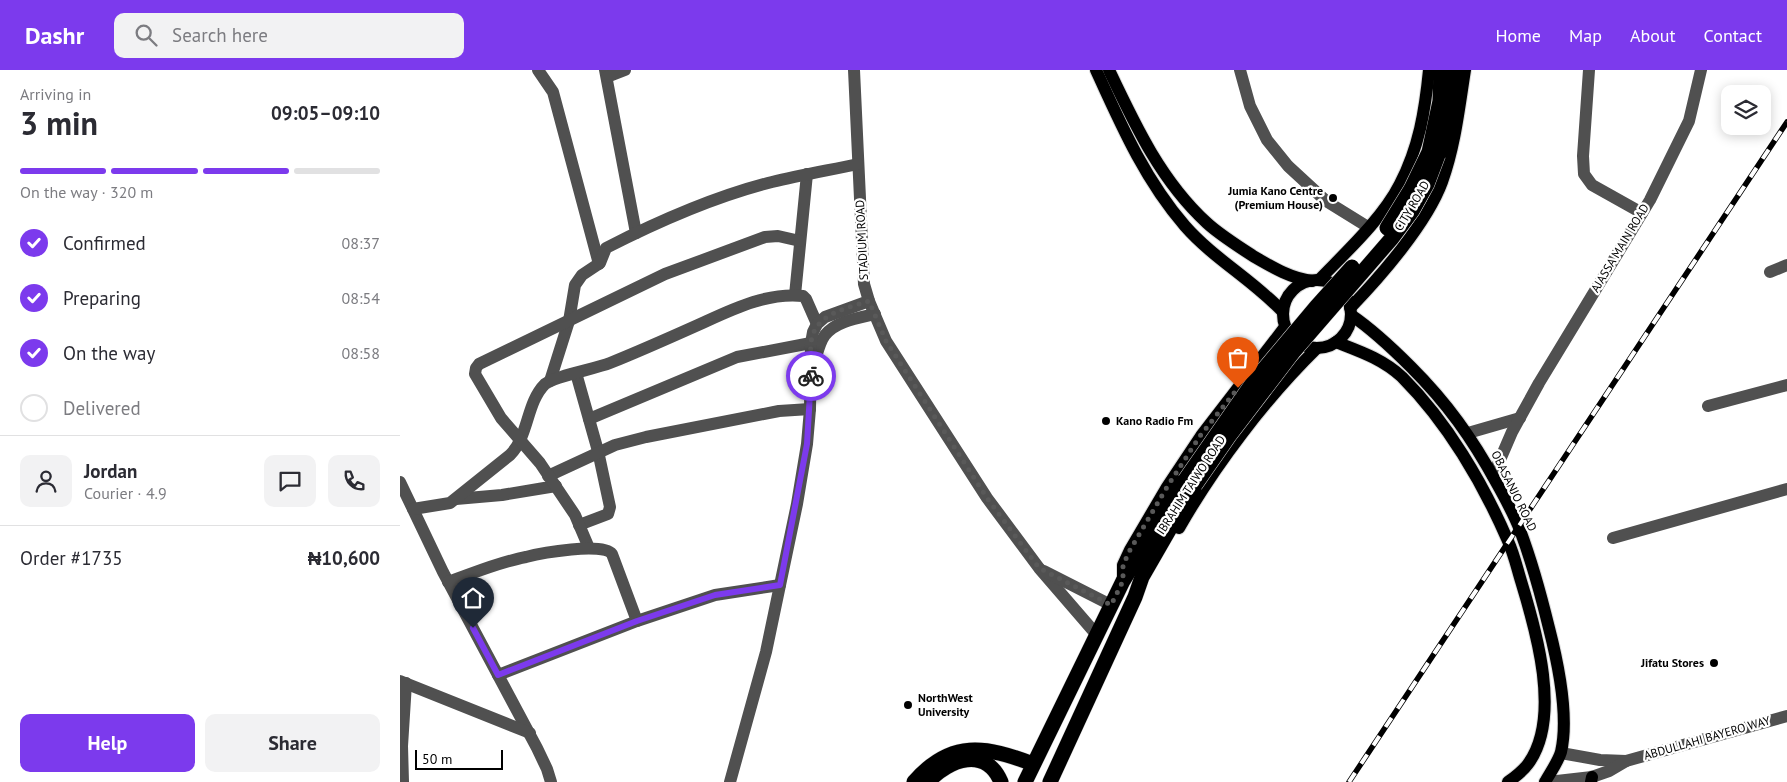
<!DOCTYPE html>
<html lang="en">
<head>
<meta charset="utf-8">
<style>
  body { margin:0; font-family:"PT Sans",sans-serif; background:#f2f2f3; color:#2b2b33; height:100vh; display:flex; flex-direction:column; font-size:19px; white-space:nowrap }
  * { box-sizing:border-box; margin:0 }
  p { font-size:16px; color:#7c7c81 }
  .icon { flex:none; width:28px; height:28px; fill:none; stroke:currentColor; stroke-width:2; stroke-linecap:round; stroke-linejoin:round }
  .map { position:relative; flex:1; overflow:hidden }
  .details { display:flex; flex-direction:column; background:#fff; width:400px }
  .details>* { flex:none }
  .controls { position:absolute; left:1321px; top:15px; display:grid; gap:10px }
  .controls a { display:grid; place-items:center; width:50px; height:50px; border-radius:10px; background:#fff; box-shadow:0 2px 12px #0003; font-size:25px }
  .scale { position:absolute; left:15px; bottom:12px; width:88px; box-sizing:border-box; padding-left:5px; border:2px solid #000; border-top:0; font-size:14px; line-height:18px; white-space:nowrap; color:#000; -webkit-text-stroke:4px #fff; paint-order:stroke }
  .pin { position:absolute; display:grid; place-items:center; width:42px; height:42px; color:#fff; margin:-51px -21px; border-radius:50% 50% 50% 0; rotate:-45deg; box-shadow:0 0 5px #0007 }
  .pin .icon { rotate:45deg }
  .courier { position:absolute; display:grid; place-items:center; width:50px; height:50px; margin:-25px; border:4px solid #7c3aed; border-radius:50%; background:#fff; color:#222; box-shadow:0 1px 6px #0007 }
  .headline em { font-style:normal; font-weight:600 }
  .headline div { display:flex; flex-direction:column-reverse }
  .headline { display:flex; align-items:center; justify-content:space-between; height:85px; padding:0 20px }
  h1 { font-size:32px; font-weight:600; line-height:38px }
  .bar { display:grid; grid-template-columns:repeat(4,1fr); gap:8px 5px; align-content:center; height:60px; padding:0 20px }
  .bar i { height:6px; border-radius:4px; background:#e1e1e2 }
  .bar .selected { background:#7c3aed }
  .bar p { grid-column:span 4 }
  .line { display:flex; align-items:center; gap:12px; padding:0 20px; border-top:1px solid #e1e1e2 }
  .line div { flex:1 }
  .round { display:grid; place-items:center; flex:none; width:52px; height:52px; border-radius:10px; background:#f2f2f3 }
  ol { padding:0 20px; list-style:none }
  li { display:flex; align-items:center; gap:15px; height:55px }
  li p { margin-inline-start:auto }
  li .icon { padding:5px; border-radius:50%; background:#7c3aed; color:#fff; stroke-width:4 }
  li:last-child { color:#7c7c81 }
  li i { width:28px; height:28px; border:2px solid #e1e1e2; border-radius:50% }
  .button { display:flex; gap:10px; margin-top:auto; padding:10px 20px }
  .button a { flex:1; height:58px; border-radius:10px; background:#7c3aed; color:#fff; font-size:20px; font-weight:600; line-height:58px; text-align:center }
  .button a+a { background:#f2f2f3; color:#2b2b33 }
  header { display:flex; align-items:center; gap:30px; box-sizing:border-box; height:70px; padding:0 25px; background:#7c3aed; color:#fff }
  header strong { font-size:24px }
  nav { display:flex; gap:28px; margin-inline-start:auto; font-size:18px }
  .search { width:350px; height:45px; background:#f2f2f3; display:flex; align-items:center; gap:12px; box-sizing:border-box; padding:0 18px; border-radius:10px; color:#7c7c81; font-size:19px }
  main { display:flex; flex:1; min-height:0 }
  .map>svg:first-child { display:block }
  .lines { fill:none; stroke-linecap:round; stroke-linejoin:round }
  .major-casing { stroke:#dbdbdb; stroke-width:14 }
  .highway-casing { stroke:#dbdbdb; stroke-width:16 }
  .minor { stroke:#505050; stroke-width:12 }
  .major { stroke:#000; stroke-width:12 }
  .highway { stroke:#000; stroke-width:15 }
  .rail-casing { stroke:#000; stroke-width:5.5 }
  .rail { stroke:#fff; stroke-width:4; stroke-dasharray:11; stroke-linecap:butt }
  .highway-bridge-casing { stroke:#dbdbdb; stroke-width:16; stroke-linecap:butt }
  .highway-bridge { stroke:#000; stroke-width:15 }
  .done { stroke:#595959; stroke-width:5; stroke-dasharray:0 9 }
  .route { stroke:#7c3aed; stroke-width:6 }
  .poi-dot { fill:#000; stroke:#fff; stroke-width:2 }
  .labels { text-anchor:middle; stroke-width:4.5; stroke-linejoin:round; paint-order:stroke }
  .poi-label { font-size:12px; font-weight:bold; fill:#000; stroke:#fff; text-anchor:end }
  .street-label { font-size:12px; fill:#000; stroke:#fff }
</style>
</head>
<body>
<header>
<strong>Dashr</strong>
<div class="search"><svg class="icon" aria-label="search" viewBox="0 0 24 24"><circle cx="10" cy="10" r="6"/><path d="M15 15l6 6"/></svg>Search here</div>
<nav><a>Home</a><a>Map</a><a>About</a><a>Contact</a></nav>
</header>
<main>
<section class="details">
<div class="headline"><div><h1>3 min</h1><p>Arriving in</p></div><em>09:05–09:10</em></div>
<div class="bar"><i class="selected"></i><i class="selected"></i><i class="selected"></i><i></i><p>On the way · 320 m</p></div>
<ol>
<li><svg class="icon" aria-label="check" viewBox="0 0 24 24"><path d="M5 12l5 5 9-10"/></svg>Confirmed<p>08:37</p></li>
<li><svg class="icon" aria-label="check" viewBox="0 0 24 24"><path d="M5 12l5 5 9-10"/></svg>Preparing<p>08:54</p></li>
<li><svg class="icon" aria-label="check" viewBox="0 0 24 24"><path d="M5 12l5 5 9-10"/></svg>On the way<p>08:58</p></li>
<li><i></i>Delivered</li>
</ol>
<div class="line" style="height:90px"><a class="round"><svg class="icon" aria-label="person" viewBox="0 0 24 24"><circle cx="12" cy="8" r="4"/><path d="M4 21q1-7 8-7t8 7"/></svg></a><div><b>Jordan</b><p>Courier · 4.9</p></div><a class="round"><svg class="icon" aria-label="chat" viewBox="0 0 24 24"><path d="M4 5h16v11H9l-5 4z"/></svg></a><a class="round"><svg class="icon" aria-label="phone" viewBox="0 0 24 24"><path d="M5 4h4l2 5-3 2q2 4 5 5l2-3 5 2v4C11 20 4 13 5 4z"/></svg></a></div>
<div class="line" style="height:65px"><div>Order #1735</div><b>₦10,600</b></div>
<div class="button"><a>Help</a><a>Share</a></div>
</section>
<div class="map">
<svg width="1387" height="712" viewBox="0 0 1387 712">
  <rect width="100%" height="100%" fill="#fff"/>
  <g class="lines">
    <defs>
      <g id="major">
        <path d="M696,0C721,55 745,110 785,156C814,189 853,210 883,242"/>
        <path d="M709,0C735,55 761,111 807,153C820,165 838,176 853,186C872,197 890,208 912,211"/>
        <path d="M919,210C945,183 983,148 1000,114C1019,77 1025,41 1029,0"/>
        <circle cx="917" cy="244" r="34"/>
        <path d="M950,238C981,206 1027,153 1042,112C1055,76 1059,38 1065,0"/>
        <path d="M951,245C973,260 992,278 1011,297C1047,333 1072,368 1096,412C1105,428 1114,444 1120,460C1132,492 1141,525 1149,558C1158,593 1169,647 1161,682C1158,692 1150,703 1145,712"/>
        <path d="M936,272C959,281 983,289 1002,307C1047,352 1083,413 1108,471C1114,484 1117,498 1121,511C1136,560 1162,648 1128,694C1123,701 1115,707 1108,712"/>
        <path d="M779,458C815,395 865,329 917,278"/>
        <path d="M723,511V495L730,480L767,417L801,366L885,257"/>
        <path d="M1191,712L1192,707"/>
      </g>
      <g id="highway">
        <path d="M1029,82L1040,31L1041,0"/>
        <path d="M1038,85L1047,57L1054,0"/>
        <path d="M514,712C551,669 586,676 633,694"/>
        <path d="M528,712C549,689 586,676 601,712"/>
        <path d="M625,712L723,511L785,410"/>
        <path d="M650,712L735,527L742,507L795,415"/>
      </g>
    </defs>
    <!-- major casing -->
    <use href="#major" class="major-casing"/>
    <!-- highway casing -->
    <use href="#highway" class="highway-casing"/>
    <!-- minor -->
    <g class="minor">
      <path d="M138,0L153,22L199,194"/>
      <path d="M205,0L236,163"/>
      <path d="M454,0L464,214L469,231L486,271L587,428L639,498L696,564"/>
      <path d="M840,0L850,36L867,70L888,96L926,131L968,157"/>
      <path d="M1189,0L1183,86L1184,104L1192,115L1242,143"/>
      <path d="M207,7L225,0"/>
      <path d="M1370,202L1387,195"/>
      <path d="M395,225L407,104"/>
      <path d="M414,294C417,285 419,273 425,265C436,251 458,248 475,244"/>
      <path d="M176,303L198,381L210,437L208,444L179,455"/>
      <path d="M150,311L169,251L175,215L182,205L200,193L206,178C257,152 316,126 372,112C400,105 430,100 458,94"/>
      <path d="M1308,336L1387,315"/>
      <path d="M189,349L337,287L411,273"/>
      <path d="M1068,363L1120,348"/>
      <path d="M148,406L215,375L246,367L379,341L410,339"/>
      <path d="M1093,406L1112,362L1139,313L1250,130L1289,51L1301,0"/>
      <path d="M0,412L43,502L137,678L147,699L151,712"/>
      <path d="M56,429L102,425L156,416"/>
      <path d="M13,439L50,433L110,385C129,366 126,333 145,314C155,306 195,299 210,293C240,281 269,268 298,255C331,240 366,222 403,226L406,229L417,254"/>
      <path d="M1213,468L1387,419"/>
      <path d="M189,478L175,445L140,393L101,348L75,304L76,298L79,294L265,204L365,167L378,166L400,171"/>
      <path d="M644,501L711,535"/>
      <path d="M48,512C74,503 99,492 126,487C141,483 203,472 212,484L237,551"/>
      <path d="M98,605L237,551L315,525L380,515"/>
      <path d="M0,611L130,663"/>
      <path d="M1161,683L1200,690L1226,691"/>
      <path d="M3,712L2,676L6,613"/>
      <path d="M330,712L366,582L397,434L407,374L410,339L411,273L413,262L417,254L425,247L469,231"/>
      <path d="M1148,712L1192,707L1209,701L1226,691L1387,646"/>
    </g>
    <!-- major -->
    <use href="#major" class="major"/>
    <!-- highway -->
    <use href="#highway" class="highway"/>
    <defs>
      <path id="rail" d="M949,712L1387,52"/>
    </defs>
    <!-- rail casing -->
    <use href="#rail" class="rail-casing"/>
    <!-- rail -->
    <use href="#rail" class="rail"/>
    <defs>
      <g id="highway-bridge">
        <path d="M987,158L1011,119L1029,82"/>
        <path d="M785,410L854,311L916,237L952,197"/>
        <path d="M795,415L829,366L894,281L992,168L1012,141L1027,114L1038,85"/>
      </g>
    </defs>
    <!-- highway-bridge casing -->
    <use href="#highway-bridge" class="highway-bridge-casing"/>
    <!-- highway-bridge -->
    <use href="#highway-bridge" class="highway-bridge"/>
  </g>
  <g class="lines">
    <!-- done -->
    <path class="done" d="M411,306C411,295 410,285 411,274C413,244 445,239 469,231L486,271L587,428L639,498L711,535L723,511V495L730,480L767,417L800,366L838,318"/>
    <!-- route -->
    <path class="route" d="M73,558L98,605L237,551L315,525L380,515L407,374L411,306"/>
  </g>
  <!-- markers -->
  <g class="poi-dot">
    <circle cx="933" cy="128" r="5"/>
    <circle cx="706" cy="351" r="5"/>
    <circle cx="1314" cy="593" r="5"/>
    <circle cx="508" cy="635" r="5"/>
  </g>
  <g class="labels">
    <!-- poi labels -->
    <g class="poi-label">
      <text x="923" y="125">Jumia Kano Centre<tspan x="923" dy="14">(Premium House)</tspan></text>
      <text x="716" y="355" text-anchor="start">Kano Radio Fm</text>
      <text x="1304" y="597">Jifatu Stores</text>
      <text x="518" y="632" text-anchor="start">NorthWest<tspan x="518" dy="14">University</tspan></text>
    </g>
    <!-- street labels -->
    <g class="street-label">
      <text transform="translate(1012 136) rotate(-59)" y="4">CITY ROAD</text>
      <text transform="translate(462 170) rotate(-93)" y="4">STADIUM ROAD</text>
      <text transform="translate(1220 178) rotate(-59)" y="4">AJASSA MAIN ROAD</text>
      <text transform="translate(791 415) rotate(-57)" y="4">IBRAHIM TAIWO ROAD</text>
      <text transform="translate(1114 421) rotate(64)" y="4">OBASANJO ROAD</text>
      <text transform="translate(1307 668) rotate(-16)" y="4">ABDULLAHI BAYERO WAY</text>
    </g>
  </g>
</svg>
<div class="controls">
<a><svg class="icon" aria-label="layers" viewBox="0 0 24 24"><path d="M12 4l9 5-9 5-9-5zM3 14l9 5 9-5"/></svg></a>
</div>
<div class="scale">50 m</div>
<div class="pin" style="left:838px;top:318px;background:#ea580c"><svg class="icon" aria-label="bag" viewBox="0 0 24 24"><path d="M5 8h14l-1 12H6zM9 8a3 3 0 0 1 6 0"/></svg></div>
<div class="pin" style="left:73px;top:558px;background:#1f2937"><svg class="icon" aria-label="home" viewBox="0 0 24 24"><path d="M3 11l9-7 9 7M6 9v11h12V9"/></svg></div>
<div class="courier" style="left:411px;top:306px"><svg class="icon" aria-label="bike" viewBox="0 0 24 24"><circle cx="6" cy="16" r="4"/><circle cx="18" cy="16" r="4"/><path d="M6 16l4-8h5l3 8M10 8l3 8H6M13 5h3"/></svg></div>
</div>
</main>
</body>
</html>
